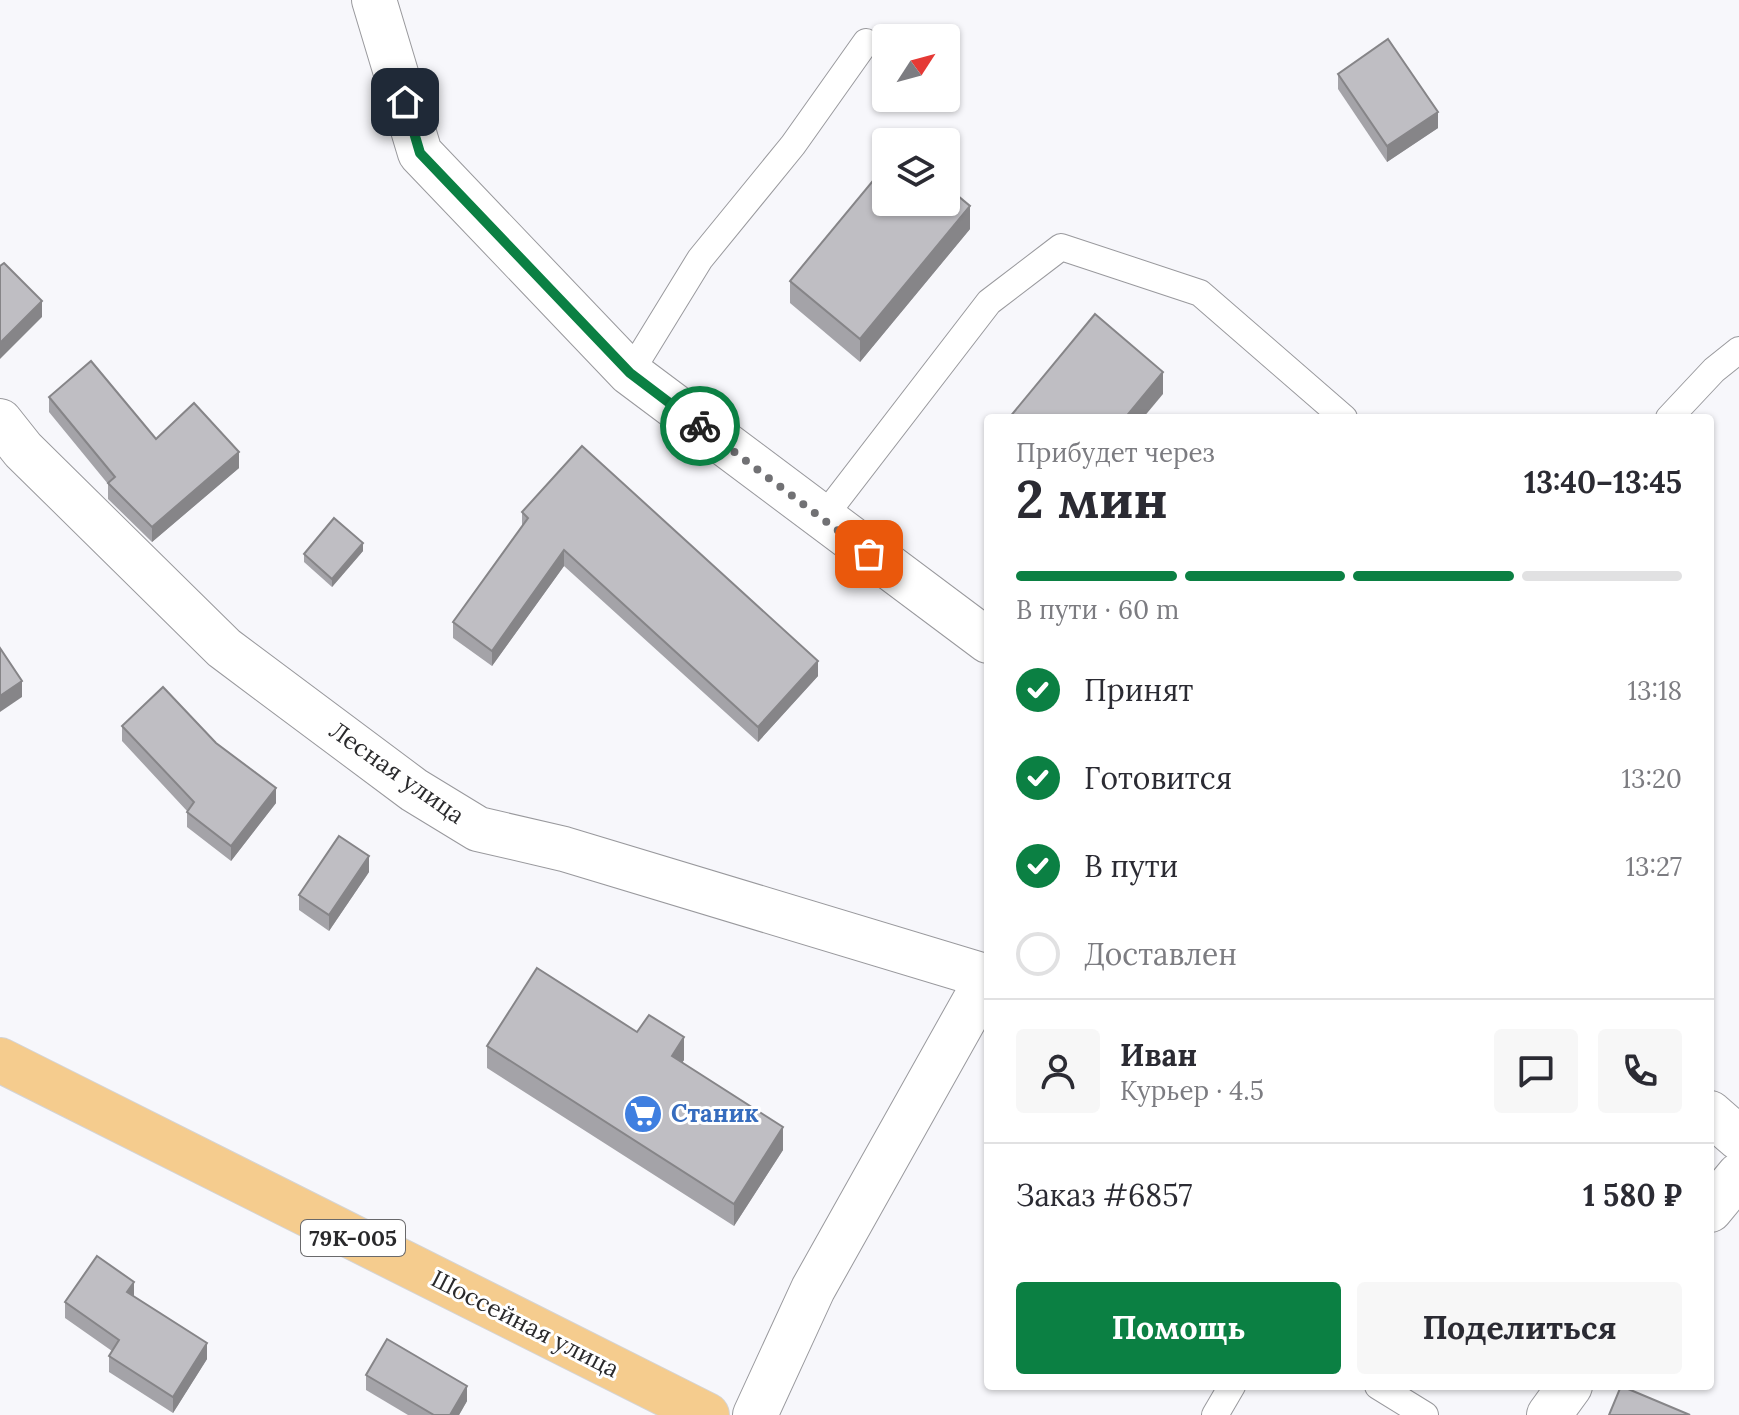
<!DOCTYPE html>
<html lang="ru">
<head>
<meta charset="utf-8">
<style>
  body { margin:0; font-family:Lora,serif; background:#f7f7f7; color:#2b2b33; height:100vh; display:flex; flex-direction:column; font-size:30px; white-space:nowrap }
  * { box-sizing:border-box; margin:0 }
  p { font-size:26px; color:#7c7c81 }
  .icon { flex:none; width:44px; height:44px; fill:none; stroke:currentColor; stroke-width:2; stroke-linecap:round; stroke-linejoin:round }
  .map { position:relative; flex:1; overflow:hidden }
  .drawer { position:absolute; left:984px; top:414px; width:730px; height:976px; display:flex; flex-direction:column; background:#fff; border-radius:8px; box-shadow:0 2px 6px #0004 }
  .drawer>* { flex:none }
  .needle { width:52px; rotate:54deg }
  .tools { position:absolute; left:872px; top:24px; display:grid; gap:16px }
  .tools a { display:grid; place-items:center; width:88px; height:88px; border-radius:8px; background:#fff; box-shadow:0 2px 6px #0004; font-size:40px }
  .pin { position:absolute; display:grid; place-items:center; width:68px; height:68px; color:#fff; margin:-34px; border-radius:16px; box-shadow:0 4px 12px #0006 }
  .courier { position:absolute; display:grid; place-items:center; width:80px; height:80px; margin:-40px; border:6px solid #0b8043; border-radius:50%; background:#fff; color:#222; box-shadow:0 2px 10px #0007 }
  .summary em { font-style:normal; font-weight:700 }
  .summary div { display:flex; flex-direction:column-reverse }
  .summary { display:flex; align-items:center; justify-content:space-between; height:136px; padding:0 32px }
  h1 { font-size:52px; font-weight:700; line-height:60px }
  .bar { display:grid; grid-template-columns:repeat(4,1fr); gap:12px 8px; align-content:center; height:96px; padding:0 32px }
  .bar i { height:10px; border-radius:6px; background:#e1e1e2 }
  .bar .active { background:#0b8043 }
  .bar p { grid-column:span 4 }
  .line { display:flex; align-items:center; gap:20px; padding:0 32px; border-top:2px solid #e1e1e2 }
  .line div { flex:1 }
  .round { display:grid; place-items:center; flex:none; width:84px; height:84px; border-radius:8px; background:#f7f7f7 }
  ol { padding:0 32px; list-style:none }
  li { display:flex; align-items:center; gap:24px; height:88px }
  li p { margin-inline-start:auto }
  li .icon { padding:8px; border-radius:50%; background:#0b8043; color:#fff; stroke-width:4 }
  li:last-child { color:#7c7c81 }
  li i { width:44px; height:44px; border:4px solid #e1e1e2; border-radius:50% }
  .action { display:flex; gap:16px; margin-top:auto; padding:16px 32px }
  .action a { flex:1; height:92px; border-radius:8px; background:#0b8043; color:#fff; font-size:32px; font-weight:700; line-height:92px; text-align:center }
  .action a+a { background:#f7f7f7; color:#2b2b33 }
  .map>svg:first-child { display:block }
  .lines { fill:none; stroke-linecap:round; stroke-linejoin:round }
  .service-casing { stroke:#99999d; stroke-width:28 }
  .minor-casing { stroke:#99999d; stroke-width:46 }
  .primary-casing { stroke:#d4d4d5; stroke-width:46 }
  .service { stroke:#fff; stroke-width:26 }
  .minor { stroke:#fff; stroke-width:44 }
  .primary { stroke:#f5cc8e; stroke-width:44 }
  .wall { fill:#a4a3a8 }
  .shaded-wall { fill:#868588 }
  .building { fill:#bfbec3; stroke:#868588; stroke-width:2 }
  .done { stroke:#717174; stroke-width:8; stroke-dasharray:0 14.4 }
  .route { stroke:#0b8043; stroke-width:10 }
  .labels { text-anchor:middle; stroke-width:6; stroke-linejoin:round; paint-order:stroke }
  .shield { fill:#fff; stroke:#69696b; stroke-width:2 }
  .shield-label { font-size:22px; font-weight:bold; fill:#29292b }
  .street-label { font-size:24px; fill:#29292b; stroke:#fff }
  .shop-label { font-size:24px; font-weight:bold; fill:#366cbe; stroke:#fff; text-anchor:start }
</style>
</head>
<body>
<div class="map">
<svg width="1739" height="1415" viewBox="0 0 1739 1415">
  <rect width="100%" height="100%" fill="#f7f7fb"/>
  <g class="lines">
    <defs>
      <g id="service">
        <path d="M630,373L700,259L793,145L866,42"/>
        <path d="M1669,418L1714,370L1739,350"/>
        <path d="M822,519L989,302L1061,247L1200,293L1344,418"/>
        <path d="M1378,1386L1425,1415"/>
        <path d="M1215,1415L1232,1386"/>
      </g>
      <g id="minor">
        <path d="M374,0L420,153L630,373L988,641"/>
        <path d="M0,421L23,450L224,648L414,790L478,829L564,849L988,977"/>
        <path d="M1710,1113L1739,1138"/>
        <path d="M1710,1210L1739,1175"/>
        <path d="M755,1415L813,1289L988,977"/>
        <path d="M1549,1415L1570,1386"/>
      </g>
      <path id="primary" d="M0,1060L707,1415"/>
    </defs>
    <!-- service casing -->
    <use href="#service" class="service-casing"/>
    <!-- minor casing -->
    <use href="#minor" class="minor-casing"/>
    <!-- primary casing -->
    <use href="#primary" class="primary-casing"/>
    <!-- service -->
    <use href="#service" class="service"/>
    <!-- minor -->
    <use href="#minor" class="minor"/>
    <!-- primary -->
    <use href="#primary" class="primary"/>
  </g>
  <!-- wall -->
  <g class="wall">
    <path d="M1338,74L1438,128L1387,162L1338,89Z"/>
    <path d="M970,229L860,362L790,303V281Z"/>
    <path d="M49,397L156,439L239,468L152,542L108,499V484L49,412Z"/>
    <path d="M522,512L818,676L758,742L564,566L492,666L453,638V622L522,527Z"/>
    <path d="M363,551L332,587L304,562V554Z"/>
    <path d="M122,726L216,743L276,803L231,861L187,827V811L122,741Z"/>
    <path d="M369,872L329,931L299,910V895Z"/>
    <path d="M637,1032L684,1060L682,1062L783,1150L734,1226L487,1068V1046Z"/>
    <path d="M134,1297L207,1359L173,1413L109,1372V1356L112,1351L65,1318V1302Z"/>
    <path d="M366,1375L467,1401L459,1415H408L366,1390Z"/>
  </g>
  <!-- shaded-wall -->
  <g class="shaded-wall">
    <path d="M1438,112V128L1387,162V146Z"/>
    <path d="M970,206V229L860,362V339Z"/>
    <path d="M42,301V317L0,359V343Z"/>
    <path d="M1163,372V394L1143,418H1125Z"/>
    <path d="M239,452V468L152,542V527Z"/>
    <path d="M363,543V551L332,587V579Z"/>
    <path d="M564,550V566L492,666V651Z"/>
    <path d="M818,661V676L758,742V727Z"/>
    <path d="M22,681V697L0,712V696Z"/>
    <path d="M276,788V803L231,861V846Z"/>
    <path d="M369,856V872L329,931V915Z"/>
    <path d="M684,1037V1060L672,1078V1056Z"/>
    <path d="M783,1127V1150L734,1226V1204Z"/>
    <path d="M134,1282V1298L127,1292Z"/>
    <path d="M207,1343V1359L173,1413V1397Z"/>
    <path d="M467,1386V1401L459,1415H450Z"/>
  </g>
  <!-- building -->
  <g class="building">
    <path d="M1388,39L1438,112L1387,146L1338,74Z"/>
    <path d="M886,165V202H946V186L970,206L860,339L790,281Z"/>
    <path d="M4,263L42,301L0,343V266Z"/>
    <path d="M1095,314L1163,372L1125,418H1009Z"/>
    <path d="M91,361L156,439L194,403L239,452L152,527L108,483L115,477L49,397Z"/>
    <path d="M582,446L818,661L758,727L564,550L492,651L453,622L528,518L522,512Z"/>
    <path d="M334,518L363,543L332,579L304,554Z"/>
    <path d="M0,648L22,681L0,696Z"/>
    <path d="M163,687L216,743L276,788L231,846L187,812L194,802L122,726Z"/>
    <path d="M339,836L369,856L329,915L299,895Z"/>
    <path d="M537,968L637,1032L649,1015L684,1037L672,1056L783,1127L734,1204L487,1046Z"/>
    <path d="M97,1256L134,1282L127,1292L207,1343L173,1397L109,1356L119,1340L65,1302Z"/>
    <path d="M387,1339L467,1386L450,1415H434L366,1375Z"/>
    <path d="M1621,1386L1690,1415H1609Z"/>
  </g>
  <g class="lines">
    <!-- done -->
    <path class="done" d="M700,426L869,554"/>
    <!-- route -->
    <path class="route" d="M405,102L420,153L630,373L700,426"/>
  </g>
  <!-- icons -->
  <defs>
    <symbol id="supermarket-disc" viewBox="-11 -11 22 22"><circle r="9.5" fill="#3f7fe0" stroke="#fff"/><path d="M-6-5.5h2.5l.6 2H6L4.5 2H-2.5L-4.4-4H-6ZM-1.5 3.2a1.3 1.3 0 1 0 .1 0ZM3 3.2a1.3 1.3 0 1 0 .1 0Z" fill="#fff"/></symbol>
  </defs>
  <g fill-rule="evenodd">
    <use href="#supermarket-disc" x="621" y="1092" width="44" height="44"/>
  </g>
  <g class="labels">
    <!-- shield labels -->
    <rect class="shield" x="301" y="1220" width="104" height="36" rx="6"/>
    <g class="shield-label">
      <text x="353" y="1246">79К-005</text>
    </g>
    <!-- street labels -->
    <g class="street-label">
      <text transform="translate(397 773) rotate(35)" y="8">Лесная улица</text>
      <text transform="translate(525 1324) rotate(27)" y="8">Шоссейная улица</text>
    </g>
    <!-- shop labels -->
    <g class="shop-label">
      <text x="671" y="1122">Станик</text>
    </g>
  </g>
</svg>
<div class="tools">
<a><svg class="needle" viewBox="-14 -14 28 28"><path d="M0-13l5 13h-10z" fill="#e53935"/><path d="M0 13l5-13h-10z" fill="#7c7c81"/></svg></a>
<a><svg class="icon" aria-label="layers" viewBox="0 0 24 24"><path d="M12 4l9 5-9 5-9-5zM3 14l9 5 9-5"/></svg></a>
</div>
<div class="pin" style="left:869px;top:554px;background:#ea580c"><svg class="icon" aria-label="bag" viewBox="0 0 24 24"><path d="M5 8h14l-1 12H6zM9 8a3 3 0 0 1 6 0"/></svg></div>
<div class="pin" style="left:405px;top:102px;background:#1f2937"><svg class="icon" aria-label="home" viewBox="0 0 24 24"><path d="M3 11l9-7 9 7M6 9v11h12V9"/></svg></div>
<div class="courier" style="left:700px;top:426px"><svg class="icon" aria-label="bike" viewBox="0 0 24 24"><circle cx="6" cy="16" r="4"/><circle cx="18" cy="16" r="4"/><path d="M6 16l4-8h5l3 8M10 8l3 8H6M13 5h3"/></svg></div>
<section class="drawer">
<div class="summary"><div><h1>2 мин</h1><p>Прибудет через</p></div><em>13:40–13:45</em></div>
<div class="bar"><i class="active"></i><i class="active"></i><i class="active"></i><i></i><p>В пути · 60 m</p></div>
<ol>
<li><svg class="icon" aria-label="check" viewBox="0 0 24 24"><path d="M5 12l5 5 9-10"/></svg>Принят<p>13:18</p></li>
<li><svg class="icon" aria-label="check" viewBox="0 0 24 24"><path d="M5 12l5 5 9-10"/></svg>Готовится<p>13:20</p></li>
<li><svg class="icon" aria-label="check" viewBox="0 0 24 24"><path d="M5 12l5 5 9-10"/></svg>В пути<p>13:27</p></li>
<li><i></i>Доставлен</li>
</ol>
<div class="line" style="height:144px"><a class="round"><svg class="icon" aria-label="person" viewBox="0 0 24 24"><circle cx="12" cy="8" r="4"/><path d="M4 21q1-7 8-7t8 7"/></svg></a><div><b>Иван</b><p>Курьер · 4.5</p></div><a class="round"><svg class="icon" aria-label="chat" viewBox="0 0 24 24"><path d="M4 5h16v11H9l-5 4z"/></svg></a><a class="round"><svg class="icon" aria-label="phone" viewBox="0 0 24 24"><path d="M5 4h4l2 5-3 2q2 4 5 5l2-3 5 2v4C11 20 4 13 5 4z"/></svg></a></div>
<div class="line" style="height:104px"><div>Заказ #6857</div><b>1 580 ₽</b></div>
<div class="action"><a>Помощь</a><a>Поделиться</a></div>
</section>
</div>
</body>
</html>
